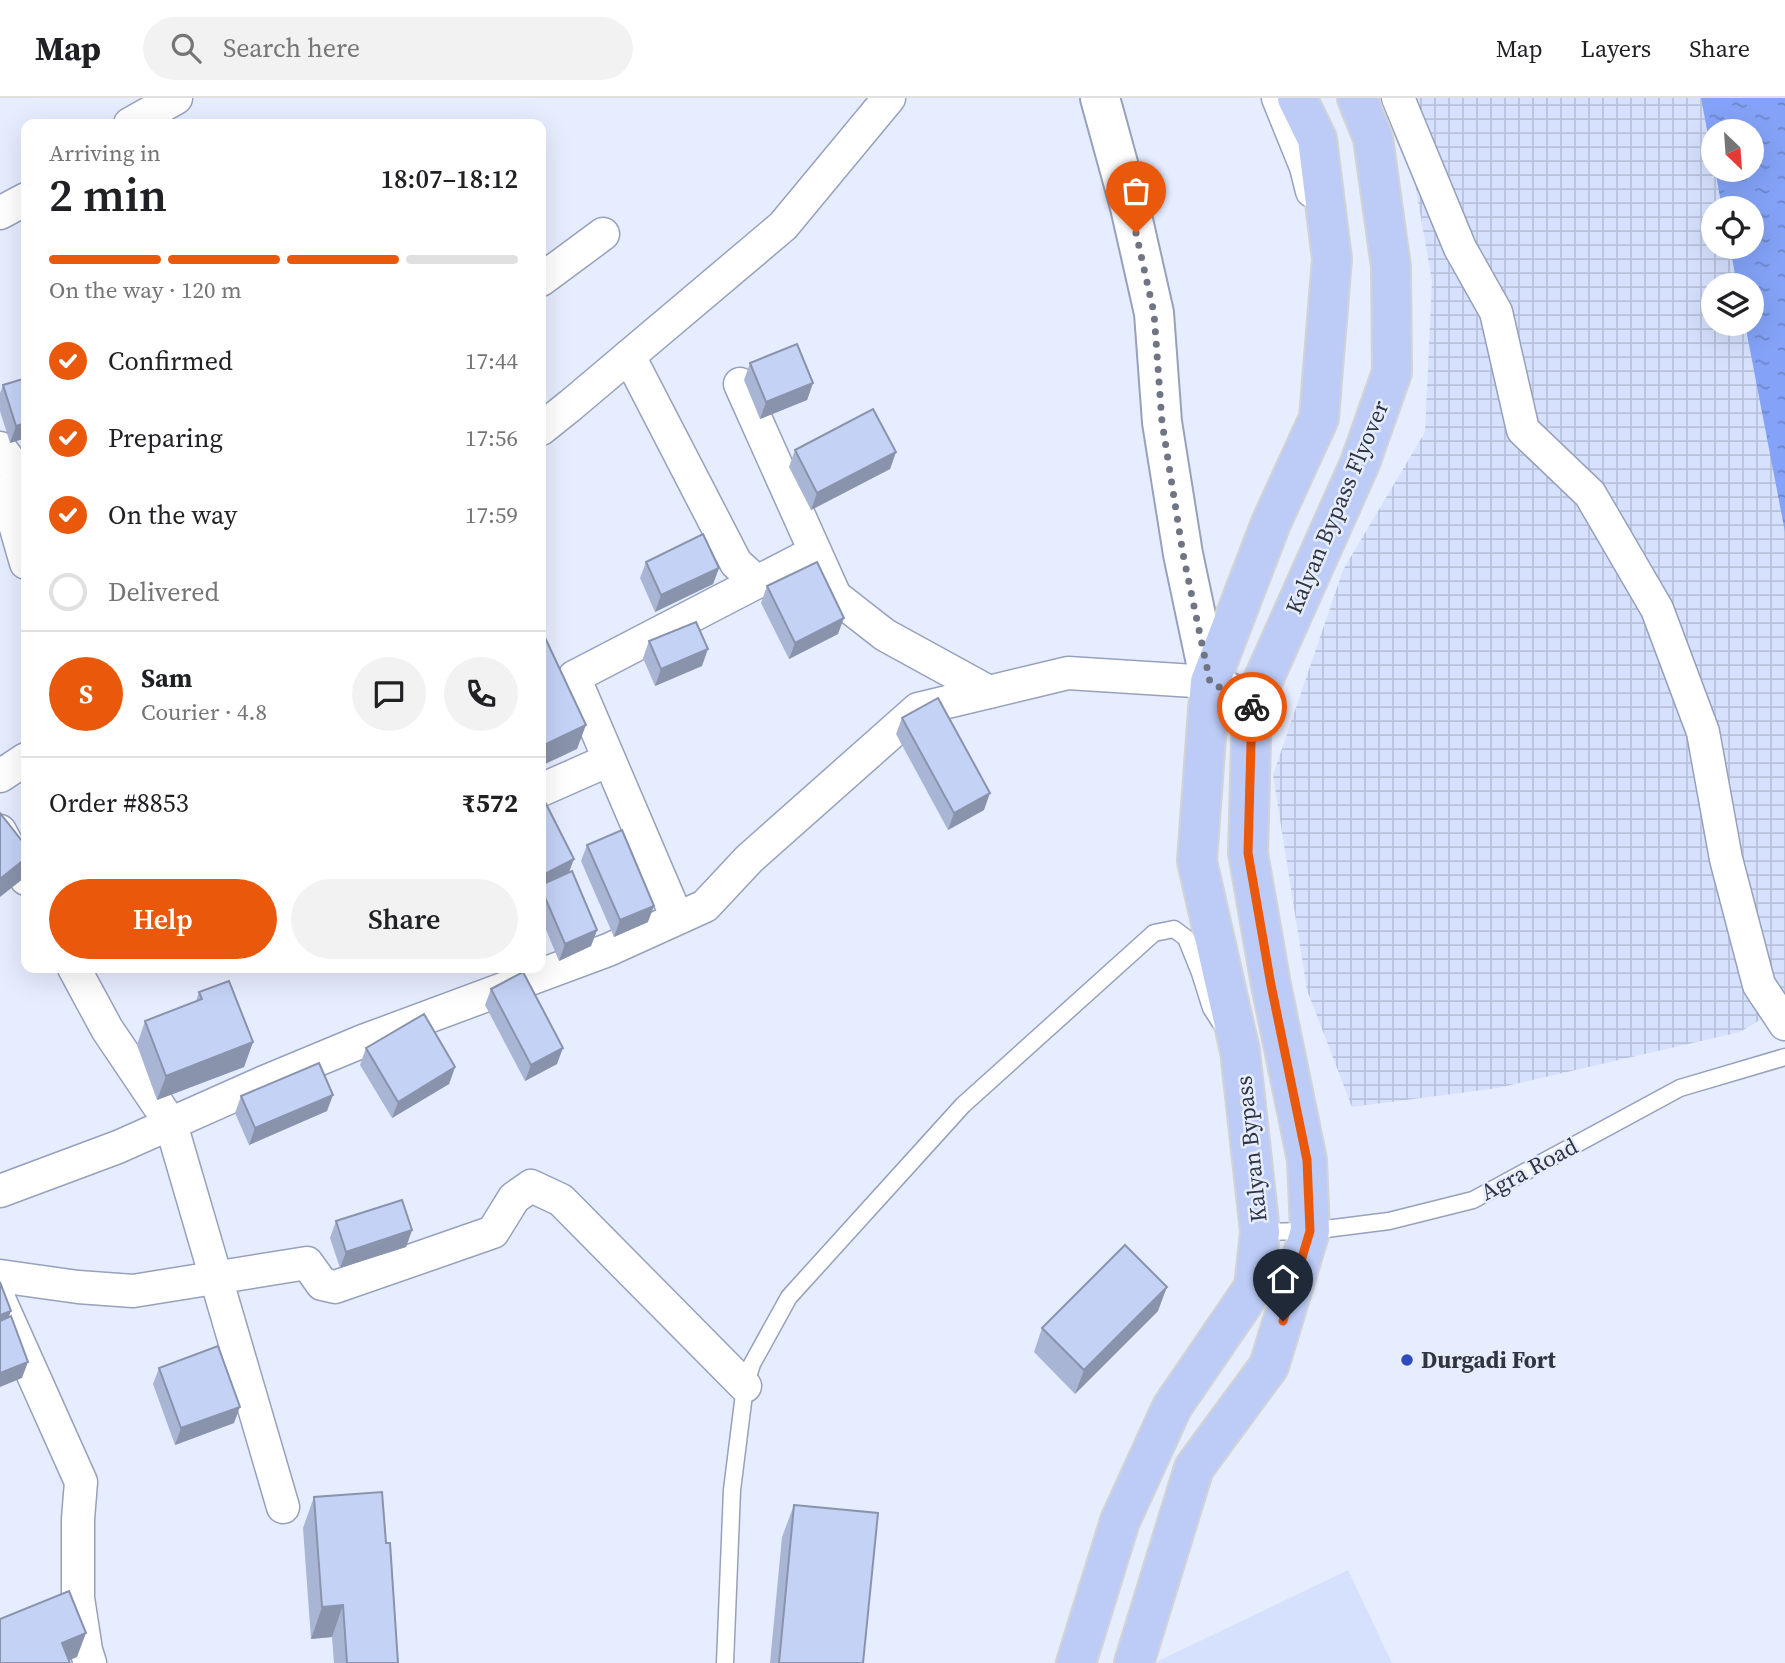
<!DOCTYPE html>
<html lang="en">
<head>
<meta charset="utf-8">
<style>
  body { margin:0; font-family:"Source Serif 4",serif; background:#f2f2f2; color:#202124; height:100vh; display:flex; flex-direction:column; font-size:26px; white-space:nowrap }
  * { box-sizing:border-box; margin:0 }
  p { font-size:23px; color:#757577 }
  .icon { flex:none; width:38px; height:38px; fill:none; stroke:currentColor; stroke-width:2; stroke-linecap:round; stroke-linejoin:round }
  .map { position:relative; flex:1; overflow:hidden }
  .panel { position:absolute; left:21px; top:21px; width:525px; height:854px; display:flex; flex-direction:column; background:#fff; border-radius:14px; box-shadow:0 7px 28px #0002 }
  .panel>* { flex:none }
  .needle { width:46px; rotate:155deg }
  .buttons { position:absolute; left:1701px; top:21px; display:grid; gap:14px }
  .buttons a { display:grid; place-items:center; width:63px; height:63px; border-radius:50%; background:#fff; box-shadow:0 7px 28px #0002; font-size:35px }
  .pin { position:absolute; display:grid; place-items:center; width:60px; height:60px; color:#fff; margin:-72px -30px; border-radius:50% 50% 50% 0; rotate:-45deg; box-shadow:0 0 7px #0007 }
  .pin .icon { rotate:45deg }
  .courier { position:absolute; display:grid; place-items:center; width:70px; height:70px; margin:-35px; border:5px solid #ea580c; border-radius:50%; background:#fff; color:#222; box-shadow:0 2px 9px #0007 }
  .summary em { font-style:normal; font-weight:600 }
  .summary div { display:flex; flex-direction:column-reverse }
  .summary { display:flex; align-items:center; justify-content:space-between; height:119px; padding:0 28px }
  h1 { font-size:46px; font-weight:600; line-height:52px }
  .bar { display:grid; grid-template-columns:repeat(4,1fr); gap:10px 7px; align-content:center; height:84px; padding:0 28px }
  .bar i { height:9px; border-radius:5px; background:#e0e0e0 }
  .bar .on { background:#ea580c }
  .bar p { grid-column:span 4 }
  .line { display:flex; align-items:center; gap:18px; padding:0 28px; border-top:2px solid #e0e0e0 }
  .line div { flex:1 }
  .round { display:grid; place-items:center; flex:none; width:74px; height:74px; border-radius:37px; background:#f2f2f2 }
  ol { padding:0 28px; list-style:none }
  li { display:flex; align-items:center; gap:21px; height:77px }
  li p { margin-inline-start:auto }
  li .icon { padding:7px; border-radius:50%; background:#ea580c; color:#fff; stroke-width:4 }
  li:last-child { color:#757577 }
  li i { width:38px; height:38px; border:4px solid #e0e0e0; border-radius:50% }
  .cta { display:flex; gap:14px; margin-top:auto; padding:14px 28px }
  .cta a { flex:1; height:80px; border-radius:42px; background:#ea580c; color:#fff; font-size:28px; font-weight:600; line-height:80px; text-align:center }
  .cta a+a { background:#f2f2f2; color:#202124 }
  header { display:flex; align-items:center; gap:42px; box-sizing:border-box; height:98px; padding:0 35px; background:#fff; border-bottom:2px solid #e0e0e0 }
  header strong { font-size:33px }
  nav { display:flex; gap:38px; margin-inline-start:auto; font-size:24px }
  .search { width:490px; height:63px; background:#f2f2f2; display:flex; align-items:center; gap:18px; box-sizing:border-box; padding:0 24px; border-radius:38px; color:#757577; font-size:26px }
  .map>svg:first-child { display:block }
  .built { fill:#d6e1fe }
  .industrial { fill:url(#industrial-grid); fill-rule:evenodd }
  .water { fill:url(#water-ripples) }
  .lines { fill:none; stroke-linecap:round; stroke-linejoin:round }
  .service-casing { stroke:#96a1bc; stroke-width:19 }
  .minor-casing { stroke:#96a1bc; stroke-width:35 }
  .tertiary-casing { stroke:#96a1bc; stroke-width:42 }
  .primary-casing { stroke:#d1d3d5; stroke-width:42 }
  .service { stroke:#fff; stroke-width:16 }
  .minor { stroke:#fff; stroke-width:32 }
  .tertiary { stroke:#fff; stroke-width:38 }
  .primary { stroke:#bcccf7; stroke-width:38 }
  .wall { fill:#a9b5d4 }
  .shaded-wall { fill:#8993ac }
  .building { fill:#c4d2f6; stroke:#8993ac; stroke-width:2 }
  .done { stroke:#707583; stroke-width:7; stroke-dasharray:0 12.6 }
  .route { stroke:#ea580c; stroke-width:9 }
  .poi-dot { fill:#2e4bbb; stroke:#e6edff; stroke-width:2.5 }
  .labels { text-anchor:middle; stroke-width:5; stroke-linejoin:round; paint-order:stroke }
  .street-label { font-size:23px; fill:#303540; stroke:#e6edff }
  .poi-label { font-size:23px; font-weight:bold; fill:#303540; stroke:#e6edff; text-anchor:start }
</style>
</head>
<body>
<header>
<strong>Map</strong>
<div class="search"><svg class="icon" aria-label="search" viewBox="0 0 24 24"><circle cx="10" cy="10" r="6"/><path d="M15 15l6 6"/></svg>Search here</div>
<nav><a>Map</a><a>Layers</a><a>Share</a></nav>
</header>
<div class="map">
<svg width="1785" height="1565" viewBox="0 0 1785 1565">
  <defs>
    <pattern id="industrial-grid" width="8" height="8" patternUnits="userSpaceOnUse" patternTransform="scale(1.75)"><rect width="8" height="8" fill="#d6e1fe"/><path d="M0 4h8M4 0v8" fill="none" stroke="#b8c2db"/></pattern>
    <pattern id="water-ripples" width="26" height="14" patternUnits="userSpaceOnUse" patternTransform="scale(1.75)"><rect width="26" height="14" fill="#84a3f8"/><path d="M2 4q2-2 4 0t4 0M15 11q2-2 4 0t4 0" fill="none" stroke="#6c86ca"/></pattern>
  </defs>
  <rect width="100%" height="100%" fill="#e6edff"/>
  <!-- built -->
  <path class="built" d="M1348,1472L1392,1565H1154Z"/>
  <!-- industrial -->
  <path class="industrial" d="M1400,0H1740L1713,33V72H1752L1785,218V907L1740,934L1498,990L1352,1009L1307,892L1273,677L1343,472L1425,334L1432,183ZM1713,110H1752V149H1713ZM1713,187H1752V226H1713Z"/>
  <!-- water -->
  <path class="water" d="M1701,0H1785V434L1745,226H1752V187H1737L1730,149H1752V110H1722L1715,72H1752V33H1713V63Z"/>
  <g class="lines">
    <defs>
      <g id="service">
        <path d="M1260,1134L1310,1133L1389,1123L1473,1102L1680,990L1785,959"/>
        <path d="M725,1565L732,1392L745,1288L752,1266L789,1199L963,1007L1154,835L1174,831L1186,840L1200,875L1211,910L1220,924"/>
      </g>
      <g id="minor">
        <path d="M1278,0L1306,69L1312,93"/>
        <path d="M1398,0L1460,150L1496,214L1523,332L1590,396L1657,511L1703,634L1726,761L1759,887L1785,926"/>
        <path d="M130,26L176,0"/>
        <path d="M0,115L26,101"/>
        <path d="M541,182L603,136"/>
        <path d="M629,258L736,465L757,484L815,454"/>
        <path d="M740,286L835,498L885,537L989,594"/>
        <path d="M541,331L571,307L783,128L889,0"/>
        <path d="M0,350L17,373L11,413L26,465"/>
        <path d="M0,678L26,661"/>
        <path d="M541,692L609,662"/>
        <path d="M0,733L26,781"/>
        <path d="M677,820L574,579L757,484"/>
        <path d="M74,870L107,931L171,1026L283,1409"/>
        <path d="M0,1093L118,1049L262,985L363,943L608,852L705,808L749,761L918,611L1068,575L1210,584"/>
        <path d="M0,1178L78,1189L133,1193L307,1165L322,1186L335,1189L493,1134L514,1100L531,1088L561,1102L745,1288"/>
        <path d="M0,1203L81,1384L78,1421V1500L86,1552L90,1565"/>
      </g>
      <path id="tertiary" d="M1100,0L1130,109L1154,215L1162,324L1183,456L1210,584L1252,607"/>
      <g id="primary">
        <path d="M1076,1565L1120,1423L1172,1309L1254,1189L1260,1134L1240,953L1197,763L1210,584L1271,425L1319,320L1332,161L1317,41L1297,0"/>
        <path d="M1134,1565L1194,1370L1269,1268L1310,1133L1307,1062L1271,887L1248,755L1252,607L1360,365L1392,274L1391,169L1373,40L1357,0"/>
      </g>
    </defs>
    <!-- service casing -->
    <use href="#service" class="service-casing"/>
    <!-- minor casing -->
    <use href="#minor" class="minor-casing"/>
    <!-- tertiary casing -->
    <use href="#tertiary" class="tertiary-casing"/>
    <!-- primary casing -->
    <use href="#primary" class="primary-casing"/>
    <!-- service -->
    <use href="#service" class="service"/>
    <!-- minor -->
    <use href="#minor" class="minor"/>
    <!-- tertiary -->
    <use href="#tertiary" class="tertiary"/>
    <!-- primary -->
    <use href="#primary" class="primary"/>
  </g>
  <!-- wall -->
  <g class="wall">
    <path d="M750,265L813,285L807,302L760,321L744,282Z"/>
    <path d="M26,280V340L10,345L0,313V295L3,287Z"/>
    <path d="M795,352L896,354L890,371L811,412L789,369Z"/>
    <path d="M646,464L719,470L713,486L655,514L640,480Z"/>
    <path d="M767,488L838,536L789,561L761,505Z"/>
    <path d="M649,543L702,568L655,588L643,560Z"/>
    <path d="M902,620L984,712L948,732L896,636Z"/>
    <path d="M541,696L569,774L597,832L591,848L559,863L541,820Z"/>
    <path d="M587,747L648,824L614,839L581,763Z"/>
    <path d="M491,891L557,966L525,983L485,907Z"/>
    <path d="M199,894L253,944L244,969L157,1002L137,947L145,923L196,903Z"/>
    <path d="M366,950L455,969L449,986L392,1020L360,967Z"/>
    <path d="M241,998L327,1013L249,1047L235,1015Z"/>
    <path d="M336,1123L412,1132L406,1149L340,1170L330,1140Z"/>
    <path d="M1158,1213L1075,1296L1034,1254L1042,1230Z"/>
    <path d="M159,1270L234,1325L175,1347L153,1286Z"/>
    <path d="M314,1399L386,1445L398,1565H334L332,1539L311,1541L303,1430Z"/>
    <path d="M794,1407L863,1565H770L782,1439Z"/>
  </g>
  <!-- shaded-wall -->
  <g class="shaded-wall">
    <path d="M813,285L807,302L760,321L766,304Z"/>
    <path d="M26,325V340L10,345L16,328Z"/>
    <path d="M896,354L890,371L811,412L817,395Z"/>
    <path d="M719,470L713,486L655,514L661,497Z"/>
    <path d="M844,520L838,536L789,561L795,545Z"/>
    <path d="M708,551L702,568L655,588L661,571Z"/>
    <path d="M586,627L577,651L541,668L542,648Z"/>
    <path d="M990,695L984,712L948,732L954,715Z"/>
    <path d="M26,760V772L24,780L0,799V781Z"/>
    <path d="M574,761L568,777L541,791V778Z"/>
    <path d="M654,808L648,824L614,839L620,822Z"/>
    <path d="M597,832L591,848L559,863L565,846Z"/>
    <path d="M253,944L244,969L157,1002L166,978Z"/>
    <path d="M563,950L557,966L525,983L531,967Z"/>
    <path d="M455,969L449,986L392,1020L398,1004Z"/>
    <path d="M333,997L327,1013L249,1047L255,1030Z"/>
    <path d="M412,1132L406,1149L340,1170L346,1154Z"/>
    <path d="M1167,1189L1158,1213L1075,1296L1084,1272Z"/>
    <path d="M11,1213L5,1229L0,1231V1217Z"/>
    <path d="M28,1264L22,1280L0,1289V1275Z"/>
    <path d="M240,1309L234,1325L175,1347L181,1330Z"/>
    <path d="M343,1507L332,1539L311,1541L322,1509Z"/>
    <path d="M86,1535L77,1559L63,1565L62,1545Z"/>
  </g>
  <!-- building -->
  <g class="building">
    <path d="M797,246L813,285L766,304L750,265Z"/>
    <path d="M26,280V325L16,328L3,287Z"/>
    <path d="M873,311L896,354L817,395L795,352Z"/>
    <path d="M703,436L719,470L661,497L646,464Z"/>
    <path d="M817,464L844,520L795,545L767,488Z"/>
    <path d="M696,524L708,551L661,571L649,543Z"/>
    <path d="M541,531L586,627L542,648L541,646Z"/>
    <path d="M938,600L990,695L954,715L902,620Z"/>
    <path d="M541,696L574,761L541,778Z"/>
    <path d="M0,715L26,748V760L0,781Z"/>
    <path d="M622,732L654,808L620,822L587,747Z"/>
    <path d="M572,773L597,832L565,846L541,790V787Z"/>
    <path d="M523,874L563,950L531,967L491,891Z"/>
    <path d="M229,883L253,944L166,978L145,923L202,901L199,894Z"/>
    <path d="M424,916L455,969L398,1004L366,950Z"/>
    <path d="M319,965L333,997L255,1030L241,998Z"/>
    <path d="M402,1102L412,1132L346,1154L336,1123Z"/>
    <path d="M1125,1147L1167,1189L1084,1272L1042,1230Z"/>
    <path d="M0,1184L11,1213L0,1217Z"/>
    <path d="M11,1218L28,1264L0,1275V1223Z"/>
    <path d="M218,1248L240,1309L181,1330L159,1270Z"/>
    <path d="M382,1394L386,1445H390L398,1565H347L343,1507L322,1509L314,1399Z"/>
    <path d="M794,1407L878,1415L863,1565H779Z"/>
    <path d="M69,1493L86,1535L62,1545L70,1565H0V1521Z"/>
  </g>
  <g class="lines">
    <!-- done -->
    <path class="done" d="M1136,135L1154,215L1162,324L1183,456L1210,584L1252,607V609"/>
    <!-- route -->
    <path class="route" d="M1252,609L1248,755L1271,887L1307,1062L1310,1133L1283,1223"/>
  </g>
  <!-- markers -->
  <circle class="poi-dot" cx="1407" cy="1262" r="7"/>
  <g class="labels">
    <!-- street labels -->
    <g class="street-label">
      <text transform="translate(1337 409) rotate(-67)" y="8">Kalyan Bypass Flyover</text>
      <text transform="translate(1251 1051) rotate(-96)" y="8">Kalyan Bypass</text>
      <text transform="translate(1529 1071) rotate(-28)" y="8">Agra Road</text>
    </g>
    <!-- poi labels -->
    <g class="poi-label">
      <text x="1421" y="1270">Durgadi Fort</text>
    </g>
  </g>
</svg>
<div class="buttons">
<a><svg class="needle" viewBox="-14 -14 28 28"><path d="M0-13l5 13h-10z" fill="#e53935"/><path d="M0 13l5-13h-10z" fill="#757577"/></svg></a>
<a><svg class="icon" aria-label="locate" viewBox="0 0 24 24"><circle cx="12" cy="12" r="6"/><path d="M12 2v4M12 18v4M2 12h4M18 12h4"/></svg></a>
<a><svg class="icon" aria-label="layers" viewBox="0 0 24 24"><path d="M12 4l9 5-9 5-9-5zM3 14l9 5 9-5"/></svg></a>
</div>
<div class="pin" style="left:1136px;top:135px;background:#ea580c"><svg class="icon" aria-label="bag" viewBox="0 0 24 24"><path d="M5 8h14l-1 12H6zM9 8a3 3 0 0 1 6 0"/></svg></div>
<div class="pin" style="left:1283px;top:1223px;background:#1f2937"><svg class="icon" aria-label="home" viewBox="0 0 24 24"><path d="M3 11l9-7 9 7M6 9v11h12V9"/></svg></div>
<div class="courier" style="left:1252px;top:609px"><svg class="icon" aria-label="bike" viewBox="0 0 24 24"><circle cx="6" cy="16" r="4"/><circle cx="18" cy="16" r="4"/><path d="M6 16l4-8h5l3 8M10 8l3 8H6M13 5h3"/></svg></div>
<section class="panel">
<div class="summary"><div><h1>2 min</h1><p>Arriving in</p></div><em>18:07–18:12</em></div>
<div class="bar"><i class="on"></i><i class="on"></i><i class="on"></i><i></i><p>On the way · 120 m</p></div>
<ol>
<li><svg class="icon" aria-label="check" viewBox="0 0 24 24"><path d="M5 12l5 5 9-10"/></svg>Confirmed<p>17:44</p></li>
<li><svg class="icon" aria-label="check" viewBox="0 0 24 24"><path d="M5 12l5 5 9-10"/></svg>Preparing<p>17:56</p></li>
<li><svg class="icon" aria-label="check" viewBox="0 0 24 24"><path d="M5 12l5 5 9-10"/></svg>On the way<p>17:59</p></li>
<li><i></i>Delivered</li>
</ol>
<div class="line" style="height:126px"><b class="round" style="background:#ea580c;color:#fff">S</b><div><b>Sam</b><p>Courier · 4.8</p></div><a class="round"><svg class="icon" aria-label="chat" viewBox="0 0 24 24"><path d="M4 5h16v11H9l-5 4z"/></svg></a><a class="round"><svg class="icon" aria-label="phone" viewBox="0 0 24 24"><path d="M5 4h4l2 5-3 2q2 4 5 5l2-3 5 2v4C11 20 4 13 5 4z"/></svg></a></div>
<div class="line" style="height:91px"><div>Order #8853</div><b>₹572</b></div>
<div class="cta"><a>Help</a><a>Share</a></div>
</section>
</div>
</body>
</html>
